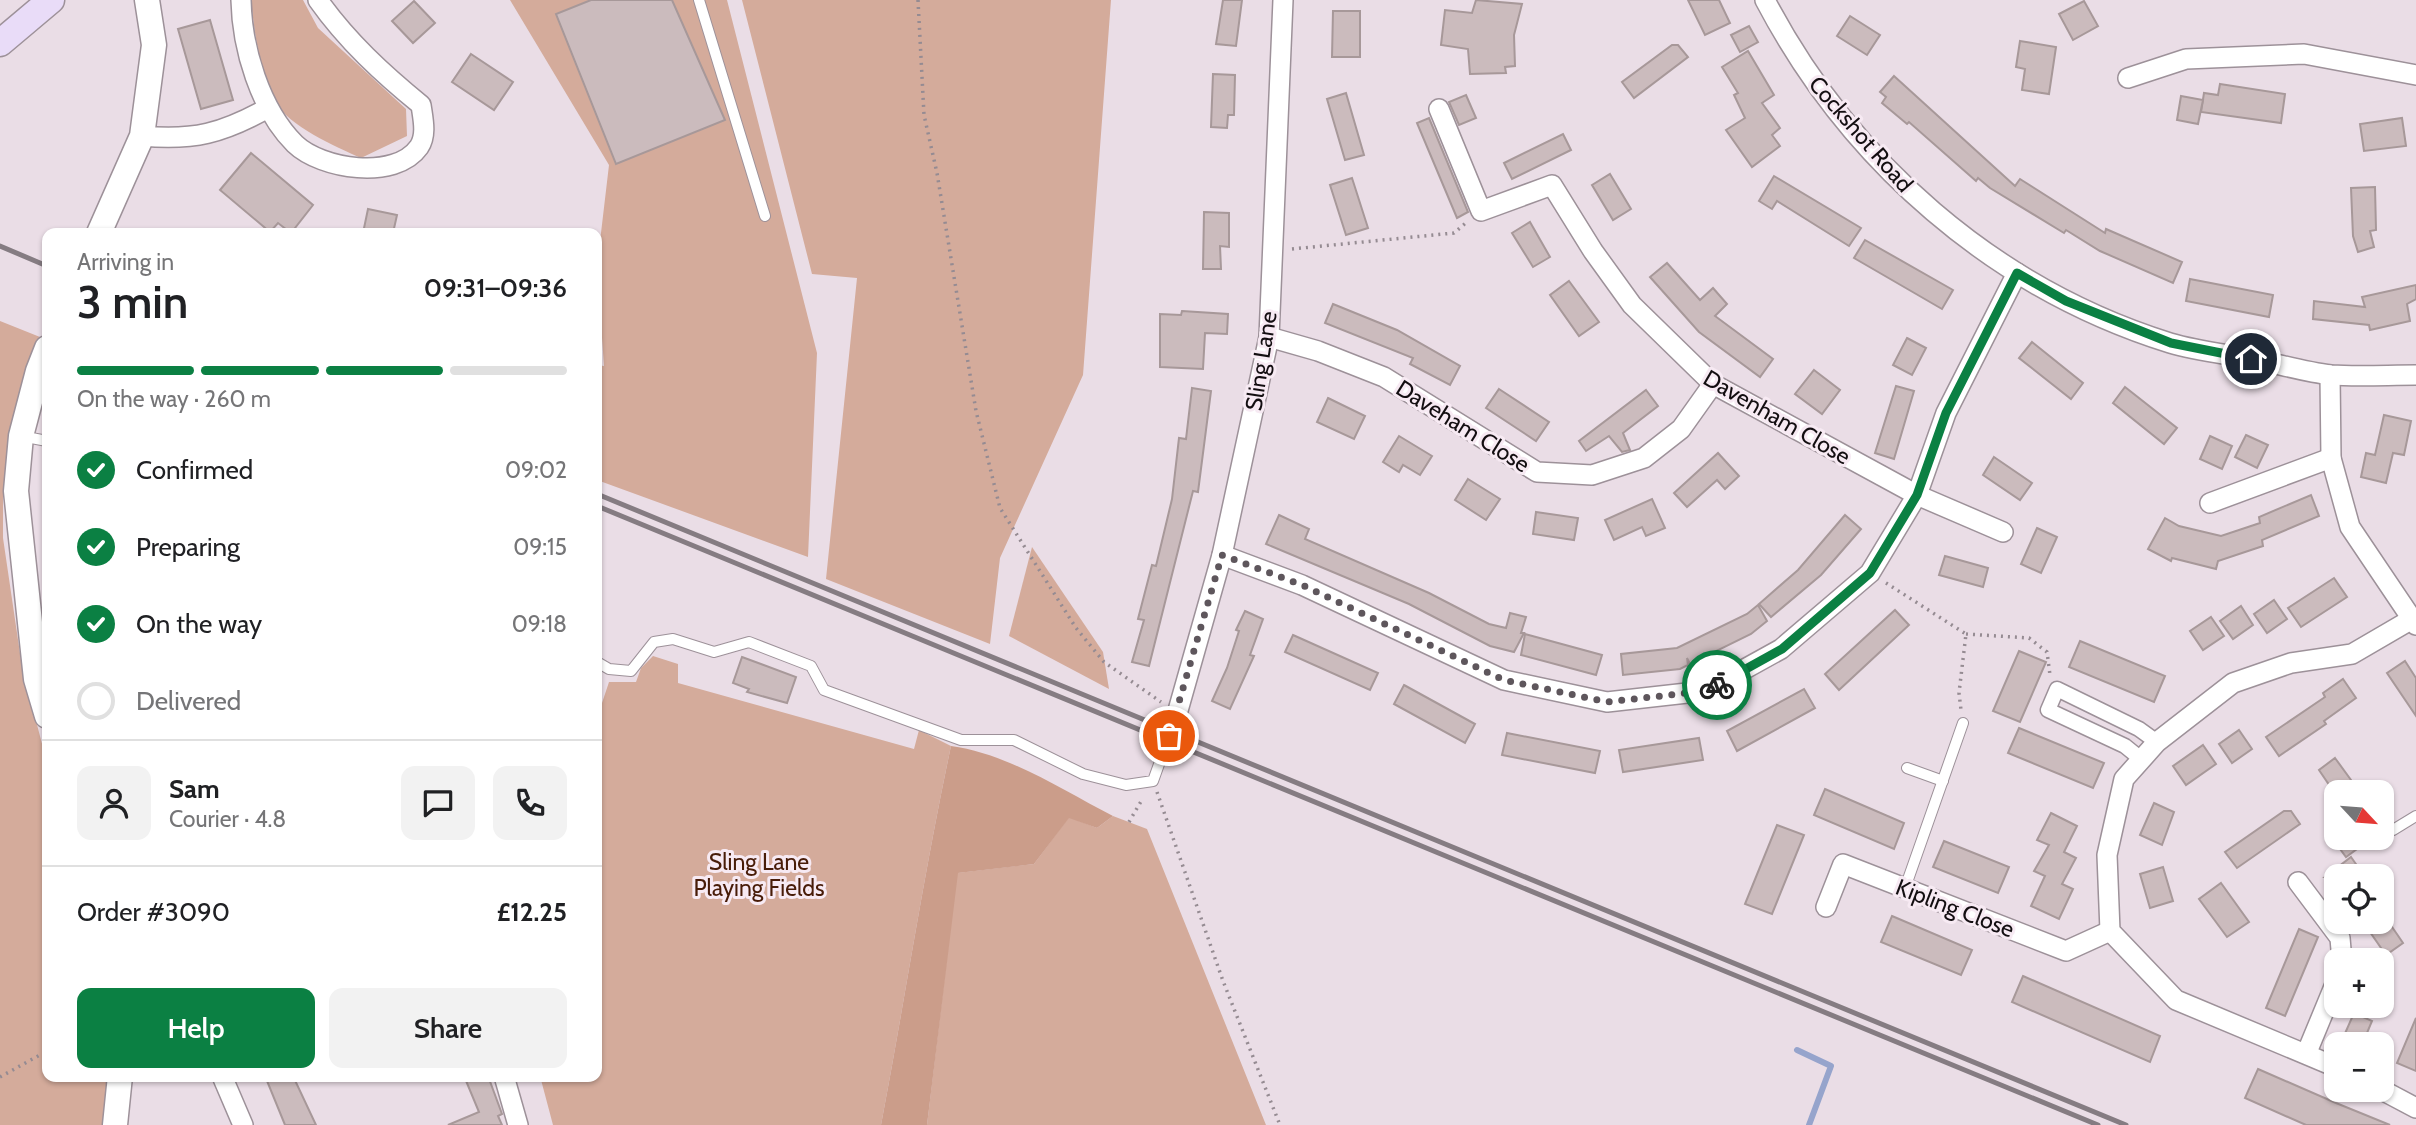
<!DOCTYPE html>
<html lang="en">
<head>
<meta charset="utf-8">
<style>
  body { margin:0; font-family:Cabin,sans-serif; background:#f2f2f2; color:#202124; height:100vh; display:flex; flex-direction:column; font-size:26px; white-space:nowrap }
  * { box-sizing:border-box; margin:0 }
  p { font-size:23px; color:#757577 }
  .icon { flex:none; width:38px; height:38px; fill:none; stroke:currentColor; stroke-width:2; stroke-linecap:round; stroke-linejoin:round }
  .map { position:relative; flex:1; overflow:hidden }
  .details { position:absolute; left:42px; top:228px; width:560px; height:854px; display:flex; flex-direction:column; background:#fff; border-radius:14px; box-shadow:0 2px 5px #0004 }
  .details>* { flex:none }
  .needle { width:46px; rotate:116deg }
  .fabs { position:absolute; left:2324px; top:780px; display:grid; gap:14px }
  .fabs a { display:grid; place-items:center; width:70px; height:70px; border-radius:14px; background:#fff; box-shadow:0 2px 5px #0004; font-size:35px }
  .pin { position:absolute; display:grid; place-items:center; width:60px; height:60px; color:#fff; margin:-30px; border:4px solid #fff; border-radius:50%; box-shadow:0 2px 7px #0007 }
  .courier { position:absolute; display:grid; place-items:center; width:70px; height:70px; margin:-35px; border:5px solid #0b8043; border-radius:50%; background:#fff; color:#222; box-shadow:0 2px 9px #0007 }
  .overview em { font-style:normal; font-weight:600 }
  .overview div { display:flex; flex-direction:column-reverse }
  .overview { display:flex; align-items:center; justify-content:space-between; height:119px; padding:0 35px }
  h1 { font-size:46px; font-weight:600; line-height:52px }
  .bar { display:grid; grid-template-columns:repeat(4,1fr); gap:10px 7px; align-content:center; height:84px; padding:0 35px }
  .bar i { height:9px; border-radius:5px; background:#e0e0e0 }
  .bar .current { background:#0b8043 }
  .bar p { grid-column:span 4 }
  .line { display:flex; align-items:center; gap:18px; padding:0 35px; border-top:2px solid #e0e0e0 }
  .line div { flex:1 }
  .round { display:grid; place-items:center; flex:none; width:74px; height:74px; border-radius:14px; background:#f2f2f2 }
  ol { padding:0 35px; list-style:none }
  li { display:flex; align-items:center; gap:21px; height:77px }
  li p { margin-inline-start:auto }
  li .icon { padding:7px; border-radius:50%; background:#0b8043; color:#fff; stroke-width:4 }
  li:last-child { color:#757577 }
  li i { width:38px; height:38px; border:4px solid #e0e0e0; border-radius:50% }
  .action { display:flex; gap:14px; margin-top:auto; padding:14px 35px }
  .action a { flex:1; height:80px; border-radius:14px; background:#0b8043; color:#fff; font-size:28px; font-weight:600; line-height:80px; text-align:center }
  .action a+a { background:#f2f2f2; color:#202124 }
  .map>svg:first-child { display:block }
  .green { fill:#d4ab9b }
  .forest { fill:#cb9d8a }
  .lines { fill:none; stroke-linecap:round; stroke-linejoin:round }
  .stream { stroke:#96a4cc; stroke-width:6 }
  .building { fill:#cbbbbd; stroke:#a79899; stroke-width:2 }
  .service-casing { stroke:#9d9199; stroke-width:12 }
  .pedestrian-casing { stroke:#9d9199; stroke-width:17 }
  .minor-casing { stroke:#9d9199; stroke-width:22 }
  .tertiary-casing { stroke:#9d9199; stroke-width:27 }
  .secondary-casing { stroke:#9d9199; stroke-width:29 }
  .path { stroke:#958b92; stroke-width:3.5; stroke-dasharray:2 5; stroke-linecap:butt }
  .service { stroke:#fff; stroke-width:10 }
  .pedestrian { stroke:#fff; stroke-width:14 }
  .minor { stroke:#fff; stroke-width:19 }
  .tertiary { stroke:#fff; stroke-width:24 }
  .secondary { stroke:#e9dcf8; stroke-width:26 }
  .rail { stroke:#857c82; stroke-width:5 }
  .done { stroke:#5e565c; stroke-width:7; stroke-dasharray:0 12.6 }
  .route { stroke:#0b8043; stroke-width:9 }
  .labels { text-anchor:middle; stroke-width:6; stroke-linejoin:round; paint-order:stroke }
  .street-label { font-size:23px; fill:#130e11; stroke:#f7eaf3 }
  .park-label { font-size:23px; fill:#481c08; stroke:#f7eaf3 }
</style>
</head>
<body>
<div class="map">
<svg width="2416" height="1125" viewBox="0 0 2416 1125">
  <rect width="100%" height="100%" fill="#eadde6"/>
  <!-- green -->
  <g class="green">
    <path d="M251,0H303L318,28L406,109L407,136L361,158C335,146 289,127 275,101C260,76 254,29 251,0Z"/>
    <path d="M510,0H727L817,353L808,557L597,480V365L604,366L597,267L609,165Z"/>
    <path d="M742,0H1111L1083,375L1000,558L990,644L826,579L857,278L812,274Z"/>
    <path d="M0,321L40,337L8,443L3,492V538L22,667L47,763V1076H108L106,1112L102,1125H0Z"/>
    <path d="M1032,547L1103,652L1109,689L1009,636Z"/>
    <path d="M653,656L678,664V683L914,749L919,730L951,746C924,872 905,999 881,1125H553L540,1076H597V718L609,682H636L641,668Z"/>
    <path d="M1113,816L1147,829L1266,1125H927L957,873L1034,864L1069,817L1097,828Z"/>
  </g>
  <!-- forest -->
  <path class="forest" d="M951,746C1009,754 1062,790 1113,816L1097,828L1069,818L1034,864L958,873L927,1125H881C905,999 924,872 951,746Z"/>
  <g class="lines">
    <!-- stream -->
    <path class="stream" d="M1797,1050L1831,1066L1809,1125"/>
  </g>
  <!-- building -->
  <g class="building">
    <path d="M591,0H672L725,120L616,164L556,14Z"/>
    <path d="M1223,0H1242L1236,46L1216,44Z"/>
    <path d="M1476,0L1522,4L1514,35L1515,66L1505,67L1506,73L1470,74L1468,49L1441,45L1445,10L1472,13Z"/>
    <path d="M1688,0H1719L1730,23L1705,35Z"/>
    <path d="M414,1L435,23L413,43L392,21Z"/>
    <path d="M2084,1L2098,26L2073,40L2059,14Z"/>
    <path d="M1333,11H1360V57H1332Z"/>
    <path d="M1850,16L1880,35L1867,55L1837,36Z"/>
    <path d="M210,20L233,100L201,109L178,29Z"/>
    <path d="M1749,26L1758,42L1740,52L1731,35Z"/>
    <path d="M2020,41L2056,47L2049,94L2022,90L2025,69L2016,67Z"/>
    <path d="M1672,45H1678L1688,57L1634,98L1622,82Z"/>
    <path d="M1748,51L1774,95L1762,103L1780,128L1772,135L1780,146L1752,167L1726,130L1745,118L1734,95L1738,93L1722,67Z"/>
    <path d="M471,54L513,82L494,110L452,82Z"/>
    <path d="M1213,74L1235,75L1234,115H1228L1227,128L1211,127Z"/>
    <path d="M1894,76L2015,186L2020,179L2105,233L2106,229L2182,262L2173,283L2100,251L2066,230L2064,233L1990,188L1978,178L1976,181L1909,122L1907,124L1882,103L1886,97L1880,92Z"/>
    <path d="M2220,84L2285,94L2281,123L2201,112L2204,93L2218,95Z"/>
    <path d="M1346,93L1364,155L1345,160L1327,99Z"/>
    <path d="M1466,95L1476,118L1459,125L1449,102Z"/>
    <path d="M2181,96L2203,100L2198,124L2177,120Z"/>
    <path d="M1429,118L1468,212L1457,218L1417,123Z"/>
    <path d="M2402,118L2406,146L2364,151L2360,124Z"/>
    <path d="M1563,134L1571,150L1512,179L1504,163Z"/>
    <path d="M251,153L313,205L291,233L278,223L270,232L220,190Z"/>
    <path d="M1610,174L1631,209L1613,220L1592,185Z"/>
    <path d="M1774,176L1861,228L1849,246L1777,201L1772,209L1759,201Z"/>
    <path d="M1352,178L1368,228L1346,235L1330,185Z"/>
    <path d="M2375,187L2376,230L2370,231L2374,247L2358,252L2353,236L2351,188Z"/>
    <path d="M368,209L397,215L393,233H363Z"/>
    <path d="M1204,212L1229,213V247L1220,246L1221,269H1203Z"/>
    <path d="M1530,222L1550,257L1533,267L1512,233Z"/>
    <path d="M1865,240L1953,290L1942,309L1854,258Z"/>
    <path d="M1667,263L1700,300L1713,288L1727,304L1715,316L1773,359L1760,377L1699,332L1650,277Z"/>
    <path d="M2190,279L2273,295L2269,317L2186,301Z"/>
    <path d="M1569,281L1599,322L1579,336L1550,295Z"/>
    <path d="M2416,285V299L2407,304L2410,321L2370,330L2369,325L2313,319L2314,301L2365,307L2362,297Z"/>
    <path d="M1333,304L1397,330L1460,366L1450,385L1410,364L1413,358L1325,323Z"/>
    <path d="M1182,311L1228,314L1227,334L1205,333L1203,369L1160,367V314L1181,315Z"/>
    <path d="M1907,338L1926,348L1912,375L1893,365Z"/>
    <path d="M2032,342L2083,383L2071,399L2019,358Z"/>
    <path d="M1814,370L1840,390L1822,414L1795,394Z"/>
    <path d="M1896,386L1914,391L1894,459L1875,453Z"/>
    <path d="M2125,387L2177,428L2164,444L2113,403Z"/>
    <path d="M1192,388L1211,391L1198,492L1193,491L1149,666L1132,662L1144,620L1138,619L1152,565L1156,566L1172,499L1179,438L1186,439Z"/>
    <path d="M1499,389L1549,422L1536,441L1486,408Z"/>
    <path d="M1646,390L1658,406L1623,433L1630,450L1622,452L1609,436L1586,451L1579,441Z"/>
    <path d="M1328,398L1365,416L1354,439L1317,422Z"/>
    <path d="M2384,415L2411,421L2404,455L2393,453L2386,483L2361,477L2366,453L2375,455Z"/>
    <path d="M2246,435L2268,445L2257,468L2235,457Z"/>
    <path d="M1399,436L1432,456L1420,475L1403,465L1399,472L1383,462Z"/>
    <path d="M2210,436L2232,446L2222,469L2200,459Z"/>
    <path d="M1718,453L1739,476L1725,489L1717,480L1687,507L1674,493Z"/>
    <path d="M1994,457L2032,483L2020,500L1983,475Z"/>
    <path d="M1468,479L1500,499L1486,520L1455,500Z"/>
    <path d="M2311,495L2319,516L2262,540L2263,546L2218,561L2216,569L2172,558L2171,561L2148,549L2165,518L2179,526L2221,536L2260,523L2259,517Z"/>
    <path d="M1652,499L1665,528L1646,536L1642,527L1614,540L1605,520Z"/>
    <path d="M1536,512L1578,518L1574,540L1533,534Z"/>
    <path d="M1279,515L1309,529L1305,539L1429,593L1489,624L1506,628L1510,613L1526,617L1521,633H1524L1514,652L1490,646L1409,604L1266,544Z"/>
    <path d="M1845,515L1861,529L1821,575L1771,617L1759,604L1798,570Z"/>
    <path d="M2037,528L2057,537L2041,573L2021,564Z"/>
    <path d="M1945,556L1988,568L1983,587L1939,575Z"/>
    <path d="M2334,578L2347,597L2301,627L2288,608Z"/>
    <path d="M2274,600L2287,619L2267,633L2254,614Z"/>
    <path d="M1758,605L1767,621L1751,634L1690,664L1687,658L1688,665L1680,669L1623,675L1621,654L1677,648L1747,614Z"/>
    <path d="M2241,606L2253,625L2233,639L2220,621Z"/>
    <path d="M1895,610L1909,625L1839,690L1825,674Z"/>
    <path d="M1245,611L1263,619L1250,655L1254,656L1230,709L1212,701L1227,668L1239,631L1236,630Z"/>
    <path d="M2211,617L2224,636L2203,650L2190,631Z"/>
    <path d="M1525,634L1602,655L1596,675L1521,655Z"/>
    <path d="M1293,635L1378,673L1370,690L1285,652Z"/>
    <path d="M2080,641L2165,676L2154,702L2069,667Z"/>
    <path d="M2019,651L2046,662L2020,722L1993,711Z"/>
    <path d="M742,657L796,677L787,703L747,692L749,689L733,683Z"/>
    <path d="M2405,661L2416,678V716L2387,673Z"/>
    <path d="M2343,679L2356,698L2324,721L2326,724L2279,756L2266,737L2325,697L2323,693Z"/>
    <path d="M1404,685L1475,724L1465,743L1394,704Z"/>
    <path d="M1804,689L1815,708L1737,751L1727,731Z"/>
    <path d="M2019,728L2104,763L2093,788L2008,753Z"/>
    <path d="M2239,730L2252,749L2232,763L2219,744Z"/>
    <path d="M1507,733L1600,751L1595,773L1502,755Z"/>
    <path d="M1699,738L1703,760L1623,772L1619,750Z"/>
    <path d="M2203,745L2216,764L2186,785L2173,766Z"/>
    <path d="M2335,758L2351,780L2334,792L2319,770Z"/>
    <path d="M1825,789L1904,823L1894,849L1814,815Z"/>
    <path d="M2154,803L2174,812L2162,845L2140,835Z"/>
    <path d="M2284,811H2291L2300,824L2237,868L2225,852Z"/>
    <path d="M2051,813L2077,826L2064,852L2076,858L2062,884L2073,889L2059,919L2031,906L2045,876L2034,871L2049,845L2037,840Z"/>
    <path d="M1777,825L1804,835L1772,914L1745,904Z"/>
    <path d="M2332,838H2372L2346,857Z"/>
    <path d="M1944,841L2009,867L1998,893L1933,867Z"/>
    <path d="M2351,857L2365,877H2325Z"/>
    <path d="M2163,867L2173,901L2150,908L2140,874Z"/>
    <path d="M2221,883L2249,922L2227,937L2199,899Z"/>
    <path d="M1892,916L1972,950L1961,975L1881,942Z"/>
    <path d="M2388,921L2403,943L2386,955L2363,922Z"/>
    <path d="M2299,929L2318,937L2285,1016L2266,1008Z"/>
    <path d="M2023,976L2160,1036L2150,1062L2012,1002Z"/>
    <path d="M2354,1013L2372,1021L2362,1045L2343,1038Z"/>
    <path d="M2416,1018V1071L2397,1063Z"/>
    <path d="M2258,1069L2336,1103L2390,1125H2306L2245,1098Z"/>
    <path d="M265,1076H293L316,1125H285Z"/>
    <path d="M464,1076H488L502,1114L498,1116L502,1125H448L479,1112Z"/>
  </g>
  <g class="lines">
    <defs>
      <g id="service">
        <path d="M699,0L765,216"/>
        <path d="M21,436L47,441"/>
        <path d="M597,662L609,669L631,671L654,642L673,639L714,652L749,642L811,666L824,690L961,740H1014L1083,774L1126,785L1153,781L1177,714"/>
        <path d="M1907,768L1943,781"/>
        <path d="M2393,830L2416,816"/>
        <path d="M1905,888L1963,723"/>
      </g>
      <path id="pedestrian" d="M2141,759L2125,746L2048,710L2057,689L2139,729L2157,742"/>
      <g id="minor">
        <path d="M241,0C242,48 260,109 295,144C321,169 395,181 419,147C427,135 423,119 421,105C383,74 347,41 318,0"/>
        <path d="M1765,0C1850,162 1994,288 2170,343C2197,351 2226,354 2253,359C2279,364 2305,372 2331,375C2359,377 2388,375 2416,375"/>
        <path d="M2128,78L2186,59L2304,54L2416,75"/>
        <path d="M1439,109L1481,211L1552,185L1593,251L1632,305L1713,384L1917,495L2003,532"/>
        <path d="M142,136C194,141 223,133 268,108"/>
        <path d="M1269,337L1318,351L1384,377L1537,472L1592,475L1644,458L1681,429L1713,384"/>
        <path d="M2330,375L2331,458L2350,527L2416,625"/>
        <path d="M2210,503L2331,458"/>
        <path d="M1222,555L1302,585L1504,680L1607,702L1705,691L1781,649L1870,573L1917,495L1946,413L2017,273"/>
        <path d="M1177,714L1222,555L1269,337L1283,0"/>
        <path d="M2298,882L2340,938L2342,961"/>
        <path d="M1826,907L1843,864L2066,951L2110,931"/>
        <path d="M2307,1052L2336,982"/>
        <path d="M2336,1067L2176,1000L2110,931L2107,855L2124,779L2157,742L2233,683L2291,663L2352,654L2412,619"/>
        <path d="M222,1076L243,1125"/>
        <path d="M504,1076L518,1125"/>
        <path d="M2382,1090L2416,1108"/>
      </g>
      <g id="tertiary">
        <path d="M99,233L142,136L154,45L147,0"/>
        <path d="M47,348L38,371L21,436L16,491L36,679L47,716"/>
        <path d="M115,1125L120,1076"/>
      </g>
      <path id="secondary" d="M0,43L51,0"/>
    </defs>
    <!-- service casing -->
    <use href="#service" class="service-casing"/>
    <!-- pedestrian casing -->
    <use href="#pedestrian" class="pedestrian-casing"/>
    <!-- minor casing -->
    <use href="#minor" class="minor-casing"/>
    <!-- tertiary casing -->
    <use href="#tertiary" class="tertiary-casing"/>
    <!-- secondary casing -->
    <use href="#secondary" class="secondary-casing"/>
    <!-- path -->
    <g class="path">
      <path d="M918,0L924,115L937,173L976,411L1000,508L1076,628L1104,662L1161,702"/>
      <path d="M1292,249L1454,233L1468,221"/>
      <path d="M1886,583L1966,634L1959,693L1961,710"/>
      <path d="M1966,634L2029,638L2047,652L2050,675"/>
      <path d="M1157,792L1223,981L1280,1125"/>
      <path d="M1129,822L1143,798"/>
      <path d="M0,1077L47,1051"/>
    </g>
    <!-- service -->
    <use href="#service" class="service"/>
    <!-- pedestrian -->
    <use href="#pedestrian" class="pedestrian"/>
    <!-- minor -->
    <use href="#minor" class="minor"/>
    <!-- tertiary -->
    <use href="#tertiary" class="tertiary"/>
    <!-- secondary -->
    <use href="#secondary" class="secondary"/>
    <!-- rail -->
    <g class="rail">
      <path d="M0,246L47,266"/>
      <path d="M597,494L2126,1125"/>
      <path d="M597,506L2098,1125"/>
    </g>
  </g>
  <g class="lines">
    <!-- done -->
    <path class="done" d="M1169,736L1222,555L1302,585L1504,680L1607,702L1705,691L1717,685"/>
    <!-- route -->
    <path class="route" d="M1717,685L1782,649L1870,573L1917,495L1946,413L2017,273L2066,301L2171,343L2251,359"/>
  </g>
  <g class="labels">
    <!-- street labels -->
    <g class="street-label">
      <text transform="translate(1861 134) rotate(49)" y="8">Cockshot Road</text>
      <text transform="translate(1261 361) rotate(-81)" y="8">Sling Lane</text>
      <text transform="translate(1777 417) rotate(30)" y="8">Davenham Close</text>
      <text transform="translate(1463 426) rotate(32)" y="8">Daveham Close</text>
      <text transform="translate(1955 908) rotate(21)" y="8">Kipling Close</text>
    </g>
    <!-- park labels -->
    <g class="park-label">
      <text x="759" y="870">Sling Lane<tspan x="759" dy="26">Playing Fields</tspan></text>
    </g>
  </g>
</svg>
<div class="fabs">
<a><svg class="needle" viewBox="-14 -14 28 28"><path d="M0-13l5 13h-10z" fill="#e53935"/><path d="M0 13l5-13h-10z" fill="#757577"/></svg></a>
<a><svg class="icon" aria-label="locate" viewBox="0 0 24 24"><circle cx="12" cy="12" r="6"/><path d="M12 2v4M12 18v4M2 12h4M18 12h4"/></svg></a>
<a>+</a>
<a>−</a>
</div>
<div class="pin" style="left:1169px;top:736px;background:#ea580c"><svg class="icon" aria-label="bag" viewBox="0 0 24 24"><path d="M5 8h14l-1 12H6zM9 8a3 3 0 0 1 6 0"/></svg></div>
<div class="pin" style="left:2251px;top:359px;background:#1f2937"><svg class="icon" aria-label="home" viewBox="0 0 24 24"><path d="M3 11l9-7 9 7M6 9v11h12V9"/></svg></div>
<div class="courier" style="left:1717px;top:685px"><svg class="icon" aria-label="bike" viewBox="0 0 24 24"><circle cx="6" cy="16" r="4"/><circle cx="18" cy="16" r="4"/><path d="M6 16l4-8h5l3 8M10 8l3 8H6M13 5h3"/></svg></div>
<section class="details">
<div class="overview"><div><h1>3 min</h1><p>Arriving in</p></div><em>09:31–09:36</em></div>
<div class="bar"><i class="current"></i><i class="current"></i><i class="current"></i><i></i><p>On the way · 260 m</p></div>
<ol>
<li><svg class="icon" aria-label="check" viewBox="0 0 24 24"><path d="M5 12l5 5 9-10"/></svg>Confirmed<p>09:02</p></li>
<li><svg class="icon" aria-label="check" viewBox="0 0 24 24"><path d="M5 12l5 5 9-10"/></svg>Preparing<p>09:15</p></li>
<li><svg class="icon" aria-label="check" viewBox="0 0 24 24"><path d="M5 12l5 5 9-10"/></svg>On the way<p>09:18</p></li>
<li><i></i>Delivered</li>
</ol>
<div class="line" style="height:126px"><a class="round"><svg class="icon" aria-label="person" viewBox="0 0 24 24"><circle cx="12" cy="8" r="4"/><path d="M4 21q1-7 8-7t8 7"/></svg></a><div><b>Sam</b><p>Courier · 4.8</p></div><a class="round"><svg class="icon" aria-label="chat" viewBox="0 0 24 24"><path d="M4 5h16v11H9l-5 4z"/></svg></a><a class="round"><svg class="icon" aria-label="phone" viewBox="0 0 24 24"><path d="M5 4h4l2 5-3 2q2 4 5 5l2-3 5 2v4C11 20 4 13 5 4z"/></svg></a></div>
<div class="line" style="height:91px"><div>Order #3090</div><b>£12.25</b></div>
<div class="action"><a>Help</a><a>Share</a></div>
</section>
</div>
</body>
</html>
